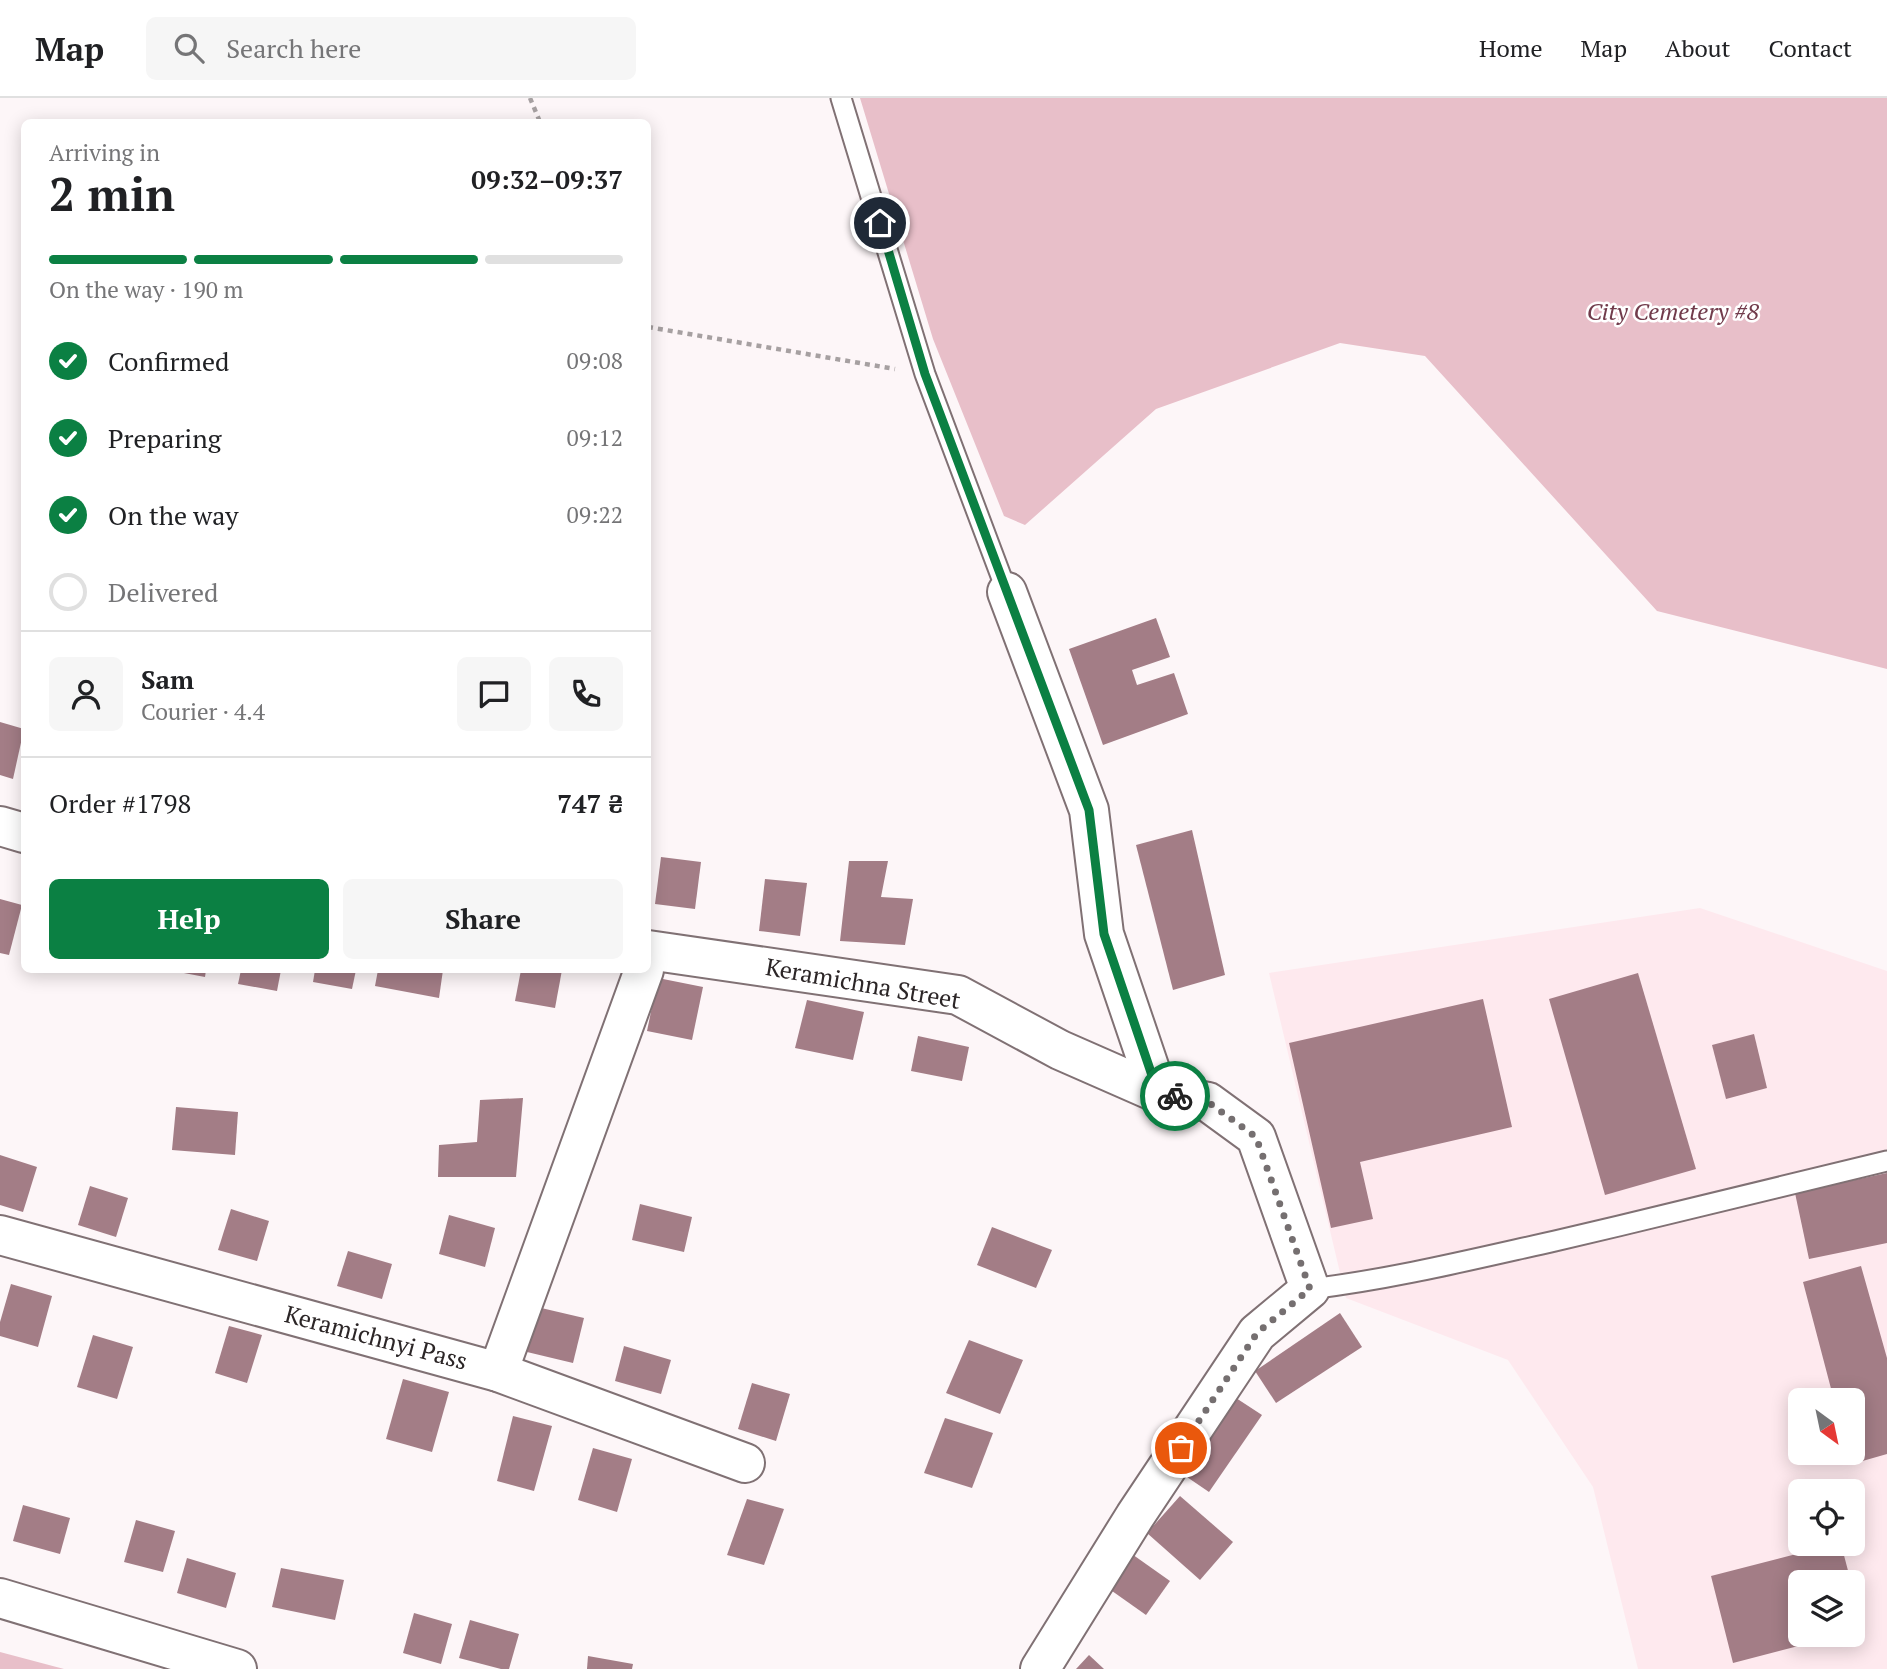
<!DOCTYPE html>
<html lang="en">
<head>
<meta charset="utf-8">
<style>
  body { margin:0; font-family:"PT Serif",serif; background:#f6f6f6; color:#202124; height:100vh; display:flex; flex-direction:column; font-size:26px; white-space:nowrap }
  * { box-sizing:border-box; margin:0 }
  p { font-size:23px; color:#757577 }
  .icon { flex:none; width:38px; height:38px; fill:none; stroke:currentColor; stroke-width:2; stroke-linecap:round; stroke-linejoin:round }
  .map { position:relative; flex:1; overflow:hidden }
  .sheet { position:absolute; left:21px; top:21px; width:630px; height:854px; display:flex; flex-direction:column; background:#fff; border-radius:10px; box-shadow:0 4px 18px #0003 }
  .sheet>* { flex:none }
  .needle { width:46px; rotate:147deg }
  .controls { position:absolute; left:1788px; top:1290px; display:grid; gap:14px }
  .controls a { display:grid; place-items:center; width:77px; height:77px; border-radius:10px; background:#fff; box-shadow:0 4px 18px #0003; font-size:35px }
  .pin { position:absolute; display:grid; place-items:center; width:60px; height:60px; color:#fff; margin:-30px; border:4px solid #fff; border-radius:50%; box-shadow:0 2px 7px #0007 }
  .courier { position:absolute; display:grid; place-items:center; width:70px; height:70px; margin:-35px; border:5px solid #0b8043; border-radius:50%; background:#fff; color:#222; box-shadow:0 2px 9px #0007 }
  .summary em { font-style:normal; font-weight:700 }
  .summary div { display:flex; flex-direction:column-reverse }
  .summary { display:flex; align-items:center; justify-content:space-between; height:119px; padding:0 28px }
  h1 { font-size:46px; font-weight:700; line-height:52px }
  .bar { display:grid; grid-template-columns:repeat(4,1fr); gap:10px 7px; align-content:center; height:84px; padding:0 28px }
  .bar i { height:9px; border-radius:5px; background:#e0e0e0 }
  .bar .selected { background:#0b8043 }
  .bar p { grid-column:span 4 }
  .line { display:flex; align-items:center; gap:18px; padding:0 28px; border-top:2px solid #e0e0e0 }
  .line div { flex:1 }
  .round { display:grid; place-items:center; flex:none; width:74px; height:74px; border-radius:10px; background:#f6f6f6 }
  ol { padding:0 28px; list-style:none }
  li { display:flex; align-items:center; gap:21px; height:77px }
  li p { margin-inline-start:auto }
  li .icon { padding:7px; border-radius:50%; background:#0b8043; color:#fff; stroke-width:4 }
  li:last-child { color:#757577 }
  li i { width:38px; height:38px; border:4px solid #e0e0e0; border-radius:50% }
  .primary-button { display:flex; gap:14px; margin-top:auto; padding:14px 28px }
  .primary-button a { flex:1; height:80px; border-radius:10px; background:#0b8043; color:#fff; font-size:28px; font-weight:700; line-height:80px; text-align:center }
  .primary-button a+a { background:#f6f6f6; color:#202124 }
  header { display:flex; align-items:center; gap:42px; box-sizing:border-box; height:98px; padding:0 35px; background:#fff; border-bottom:2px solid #e0e0e0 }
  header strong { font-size:33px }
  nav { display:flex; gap:38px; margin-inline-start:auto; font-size:24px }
  .search { width:490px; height:63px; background:#f6f6f6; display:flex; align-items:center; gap:18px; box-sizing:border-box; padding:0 24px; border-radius:10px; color:#757577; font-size:26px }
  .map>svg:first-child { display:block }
  .built { fill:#fee9ee; fill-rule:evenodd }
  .green { fill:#e8bfc9 }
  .building { fill:#a37d86 }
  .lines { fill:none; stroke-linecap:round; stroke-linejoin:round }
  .lane-casing { stroke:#807174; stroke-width:23 }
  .street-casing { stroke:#807174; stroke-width:42 }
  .path { stroke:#a6a0a1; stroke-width:4.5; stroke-dasharray:5 5; stroke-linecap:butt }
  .lane { stroke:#fff; stroke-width:19 }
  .street { stroke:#fff; stroke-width:38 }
  .done { stroke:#756f70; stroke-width:7; stroke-dasharray:0 12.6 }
  .route { stroke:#0b8043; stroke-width:9 }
  .labels { text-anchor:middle; stroke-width:5; stroke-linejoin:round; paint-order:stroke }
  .park-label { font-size:24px; font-style:italic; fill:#713b4b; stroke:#fff }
  .street-label { font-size:24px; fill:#2c2627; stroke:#fff }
</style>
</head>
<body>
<header>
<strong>Map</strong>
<div class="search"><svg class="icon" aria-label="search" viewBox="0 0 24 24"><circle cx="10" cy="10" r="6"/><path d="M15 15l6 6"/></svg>Search here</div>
<nav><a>Home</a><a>Map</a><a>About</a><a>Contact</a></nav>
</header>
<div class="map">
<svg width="1887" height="1571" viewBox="0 0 1887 1571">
  <rect width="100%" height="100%" fill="#fdf6f8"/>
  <!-- built -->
  <path class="built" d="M1700,810L1887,873V1571H1638L1593,1389L1508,1262L1346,1200L1269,875ZM1801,1302H1853V1354H1801ZM1801,1393H1853V1446H1801ZM1801,1484H1853V1536H1801Z"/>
  <!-- green -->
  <g class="green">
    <path d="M860,0H1887V571L1657,513L1425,258L1340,245L1156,311L1025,427L1004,418L933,241Z"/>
    <path d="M0,1554L64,1571H0Z"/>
  </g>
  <!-- building -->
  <g class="building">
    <path d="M1156,520L1170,559L1132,572L1137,587L1174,575L1188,616L1103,647L1069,551Z"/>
    <path d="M0,624L24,631L13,681L0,677Z"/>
    <path d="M1192,732L1225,877L1173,892L1136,747Z"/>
    <path d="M661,759L701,764L695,811L655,806Z"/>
    <path d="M849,763H888L881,799L913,801L905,847L840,843Z"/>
    <path d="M765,781L807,785L800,838L759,833Z"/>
    <path d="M0,801L22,807L9,857L0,855Z"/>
    <path d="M168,872H206L205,879Z"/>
    <path d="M241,872H281L277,893L238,886Z"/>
    <path d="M315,872H356L352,891L313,884Z"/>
    <path d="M378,872H443L439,900L375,888Z"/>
    <path d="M521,872H562L555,910L515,903Z"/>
    <path d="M1638,875L1696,1071L1605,1097L1549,901Z"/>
    <path d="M658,880L703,889L692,942L647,933Z"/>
    <path d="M1483,901L1512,1029L1360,1064L1373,1121L1331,1130L1289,945Z"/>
    <path d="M807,902L864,914L853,962L795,950Z"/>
    <path d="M1754,936L1767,990L1726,1001L1712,947Z"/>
    <path d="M918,938L969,949L962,983L911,973Z"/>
    <path d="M523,1000L516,1079H438L439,1047L477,1044L480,1002Z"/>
    <path d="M176,1009L238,1014L235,1057L172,1052Z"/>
    <path d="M0,1057L37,1069L23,1114L0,1107Z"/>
    <path d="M1887,1075V1145L1809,1161L1795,1095Z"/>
    <path d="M90,1088L128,1100L116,1139L78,1127Z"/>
    <path d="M640,1106L692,1119L684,1154L632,1142Z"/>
    <path d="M231,1111L269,1123L257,1163L218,1152Z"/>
    <path d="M449,1117L495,1130L485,1169L439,1156Z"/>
    <path d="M992,1129L1052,1152L1036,1190L977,1167Z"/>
    <path d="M348,1153L392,1166L382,1201L337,1188Z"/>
    <path d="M1861,1168L1887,1260V1356L1852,1366L1849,1354H1853V1302H1834L1803,1184Z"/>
    <path d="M11,1186L52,1198L38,1249L0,1238V1224Z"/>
    <path d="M537,1209L584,1220L573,1265L527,1254Z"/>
    <path d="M1340,1215L1362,1249L1276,1305L1255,1273Z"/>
    <path d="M229,1228L262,1237L247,1285L215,1275Z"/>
    <path d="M93,1237L133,1249L117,1301L77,1289Z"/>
    <path d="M969,1242L1023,1262L1000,1316L946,1295Z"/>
    <path d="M624,1248L671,1262L661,1296L615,1283Z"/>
    <path d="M403,1281L449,1294L432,1354L386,1341Z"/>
    <path d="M752,1285L790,1296L776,1343L738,1331Z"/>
    <path d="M1236,1300L1262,1317L1209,1394L1184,1377Z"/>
    <path d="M513,1318L552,1328L534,1393L497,1383Z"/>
    <path d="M945,1320L993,1335L972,1390L924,1375Z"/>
    <path d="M593,1350L632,1361L617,1414L578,1402Z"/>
    <path d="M1180,1398L1233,1444L1200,1482L1147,1435Z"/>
    <path d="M747,1401L784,1411L764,1467L727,1457Z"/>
    <path d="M23,1407L70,1420L60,1456L13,1443Z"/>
    <path d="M136,1422L175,1433L163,1474L124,1464Z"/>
    <path d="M1835,1446H1841L1851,1484H1801V1536L1841,1537L1733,1565L1711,1478Z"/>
    <path d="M1129,1454L1170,1483L1146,1517L1105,1488Z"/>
    <path d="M187,1460L236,1475L226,1510L177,1495Z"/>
    <path d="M281,1470L344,1482L335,1522L272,1509Z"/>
    <path d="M1853,1496L1863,1532L1853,1534Z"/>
    <path d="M414,1515L452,1526L441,1566L403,1555Z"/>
    <path d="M470,1522L519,1536L509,1571H501L459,1560Z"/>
    <path d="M1089,1557L1104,1571H1076Z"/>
    <path d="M588,1558L633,1566L632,1571H587Z"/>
  </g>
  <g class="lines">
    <defs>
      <g id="lane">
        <path d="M841,0L925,276L1007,494"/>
        <path d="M1310,1191C1393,1181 1474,1161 1555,1143C1666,1117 1777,1090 1887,1063"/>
      </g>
      <g id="street">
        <path d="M1007,494L1089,712L1104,836L1158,995"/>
        <path d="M0,728L24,735"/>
        <path d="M648,852L958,897L1060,952L1158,995L1208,1004L1256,1039L1310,1191L1257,1235L1135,1418L1040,1571"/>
        <path d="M0,1137L498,1274L745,1365"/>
        <path d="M498,1274L644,872"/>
        <path d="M0,1500L237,1571"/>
      </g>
    </defs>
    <!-- lane casing -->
    <use href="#lane" class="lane-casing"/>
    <!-- street casing -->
    <use href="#street" class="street-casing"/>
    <!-- path -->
    <g class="path">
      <path d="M530,0L540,24"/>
      <path d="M648,229L895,271"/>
    </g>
    <!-- lane -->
    <use href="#lane" class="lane"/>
    <!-- street -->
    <use href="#street" class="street"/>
  </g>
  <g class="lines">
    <!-- done -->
    <path class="done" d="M1175,998L1208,1004L1256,1039L1310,1191L1257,1235L1181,1350"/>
    <!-- route -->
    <path class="route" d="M880,125L925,276L1089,712L1104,836L1158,995L1175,998"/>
  </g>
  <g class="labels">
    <!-- park labels -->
    <g class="park-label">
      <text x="1673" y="222">City Cemetery #8</text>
    </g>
    <!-- street labels -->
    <g class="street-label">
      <text transform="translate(863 886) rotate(10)" y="8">Keramichna Street</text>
      <text transform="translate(376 1240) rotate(15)" y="8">Keramichnyi Pass</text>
    </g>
  </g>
</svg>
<div class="controls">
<a><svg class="needle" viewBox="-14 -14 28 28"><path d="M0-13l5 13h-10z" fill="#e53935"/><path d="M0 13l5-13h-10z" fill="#757577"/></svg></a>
<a><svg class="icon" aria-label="locate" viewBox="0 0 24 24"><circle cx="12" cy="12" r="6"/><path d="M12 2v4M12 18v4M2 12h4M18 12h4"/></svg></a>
<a><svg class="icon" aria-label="layers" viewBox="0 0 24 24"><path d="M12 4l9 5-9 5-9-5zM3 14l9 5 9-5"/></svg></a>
</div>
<div class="pin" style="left:1181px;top:1350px;background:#ea580c"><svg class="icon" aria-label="bag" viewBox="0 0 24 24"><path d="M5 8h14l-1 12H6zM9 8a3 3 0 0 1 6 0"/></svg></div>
<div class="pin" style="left:880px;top:125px;background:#1f2937"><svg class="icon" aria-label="home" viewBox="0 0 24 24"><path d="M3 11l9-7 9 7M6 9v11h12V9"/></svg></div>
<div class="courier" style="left:1175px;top:998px"><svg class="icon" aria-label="bike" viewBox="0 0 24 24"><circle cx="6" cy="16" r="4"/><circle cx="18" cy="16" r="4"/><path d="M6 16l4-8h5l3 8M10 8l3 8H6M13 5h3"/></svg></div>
<section class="sheet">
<div class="summary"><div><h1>2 min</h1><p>Arriving in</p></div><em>09:32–09:37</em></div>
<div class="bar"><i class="selected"></i><i class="selected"></i><i class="selected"></i><i></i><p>On the way · 190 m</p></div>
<ol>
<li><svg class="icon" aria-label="check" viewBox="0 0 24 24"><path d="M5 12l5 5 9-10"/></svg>Confirmed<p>09:08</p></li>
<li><svg class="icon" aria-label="check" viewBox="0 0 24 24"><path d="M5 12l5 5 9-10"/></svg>Preparing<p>09:12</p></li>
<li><svg class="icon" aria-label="check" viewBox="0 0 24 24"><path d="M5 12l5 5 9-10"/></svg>On the way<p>09:22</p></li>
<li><i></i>Delivered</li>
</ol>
<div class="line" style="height:126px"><a class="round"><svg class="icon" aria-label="person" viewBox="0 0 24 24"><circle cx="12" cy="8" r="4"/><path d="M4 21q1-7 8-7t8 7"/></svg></a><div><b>Sam</b><p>Courier · 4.4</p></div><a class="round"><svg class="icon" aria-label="chat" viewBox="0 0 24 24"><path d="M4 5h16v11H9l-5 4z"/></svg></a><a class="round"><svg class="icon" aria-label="phone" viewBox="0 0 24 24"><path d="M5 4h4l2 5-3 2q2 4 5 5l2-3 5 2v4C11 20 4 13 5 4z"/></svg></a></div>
<div class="line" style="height:91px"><div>Order #1798</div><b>747 ₴</b></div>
<div class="primary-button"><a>Help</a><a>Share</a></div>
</section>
</div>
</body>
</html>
